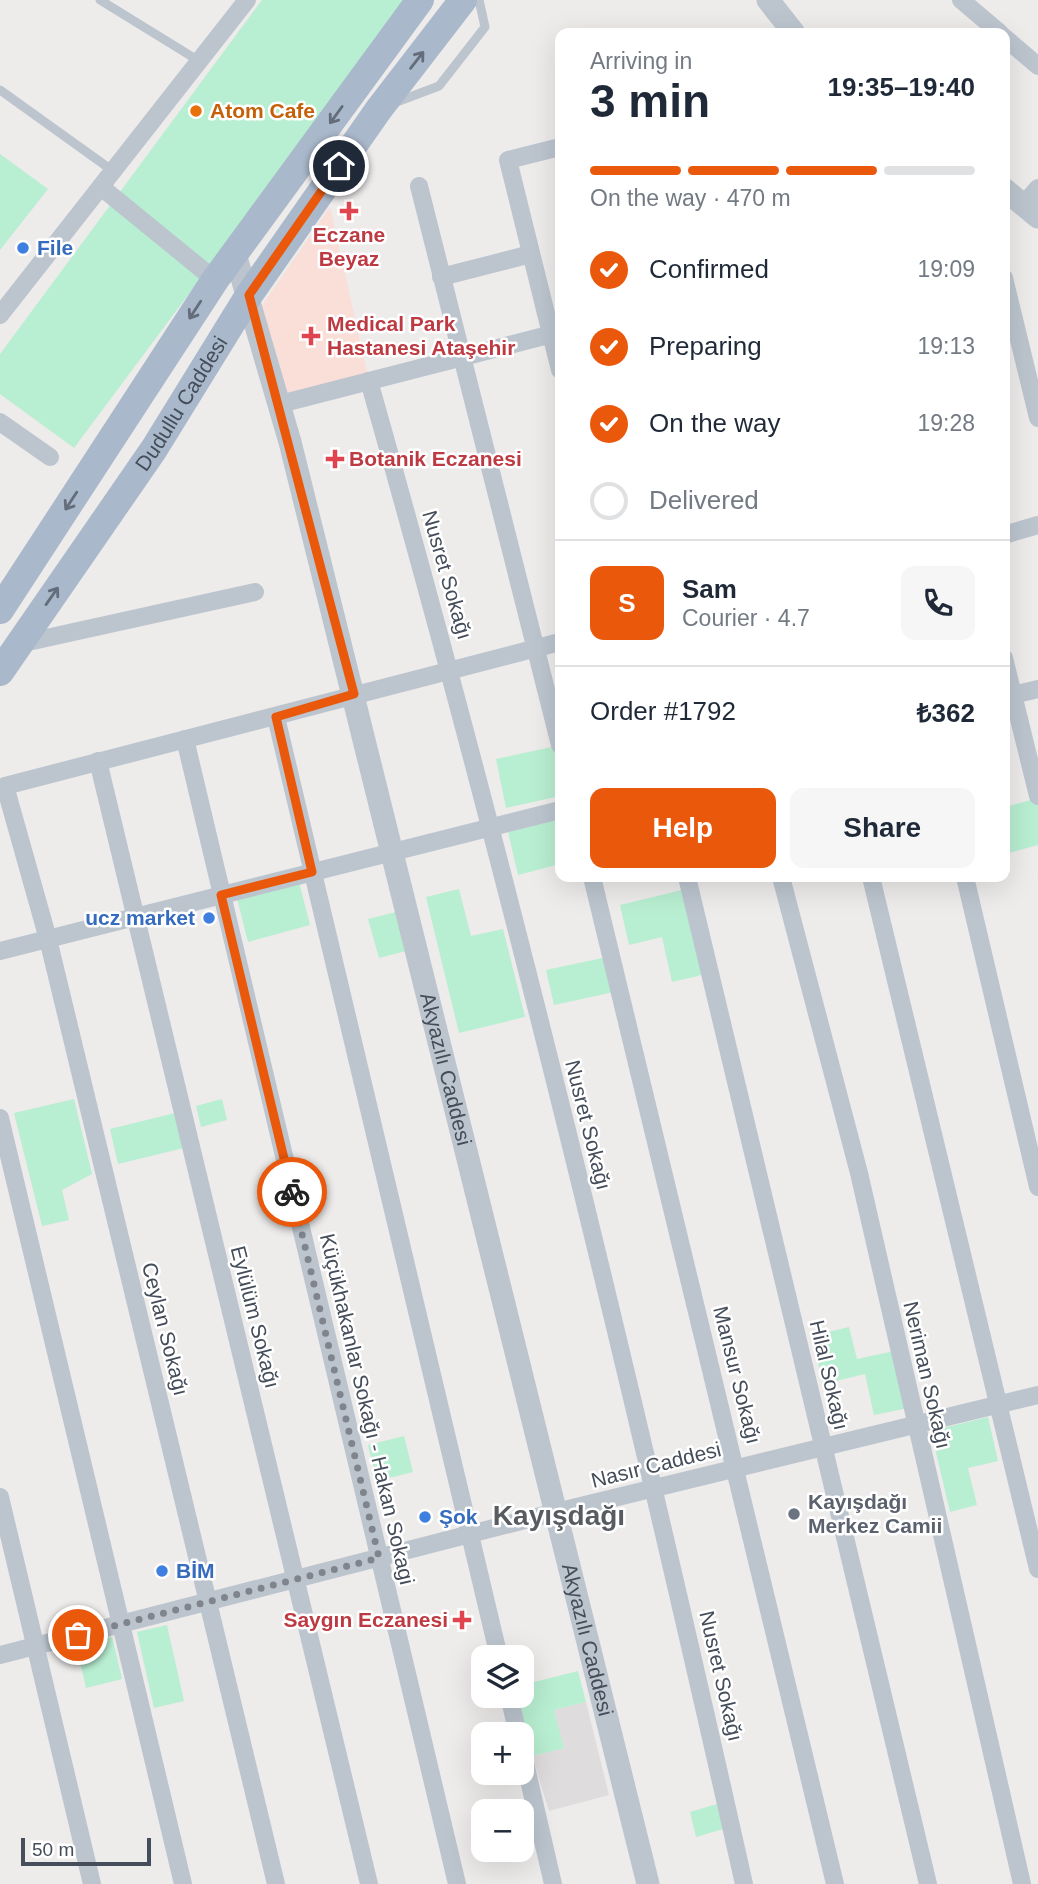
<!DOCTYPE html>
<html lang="en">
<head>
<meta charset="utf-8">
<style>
  body { margin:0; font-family:Helvetica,sans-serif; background:#f6f6f7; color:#1f2937; height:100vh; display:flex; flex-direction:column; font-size:26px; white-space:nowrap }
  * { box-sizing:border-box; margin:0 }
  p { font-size:23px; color:#747a83 }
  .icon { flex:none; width:38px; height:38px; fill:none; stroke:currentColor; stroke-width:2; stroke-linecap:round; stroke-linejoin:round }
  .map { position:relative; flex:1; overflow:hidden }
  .side { position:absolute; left:555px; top:28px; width:455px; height:854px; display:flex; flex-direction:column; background:#fff; border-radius:14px; box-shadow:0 7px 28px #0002 }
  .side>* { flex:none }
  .fabs { position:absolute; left:471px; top:1645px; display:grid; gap:14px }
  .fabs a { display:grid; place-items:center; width:63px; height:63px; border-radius:14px; background:#fff; box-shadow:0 7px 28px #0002; font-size:35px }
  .scale { position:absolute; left:21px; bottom:18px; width:130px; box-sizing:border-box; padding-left:7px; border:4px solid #444d59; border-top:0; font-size:19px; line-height:24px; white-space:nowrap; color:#444d59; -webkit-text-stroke:5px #fff; paint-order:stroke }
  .pin { position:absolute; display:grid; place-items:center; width:60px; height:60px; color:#fff; margin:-30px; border:4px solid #fff; border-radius:50%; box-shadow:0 2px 7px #0007 }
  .courier { position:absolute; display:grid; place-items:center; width:70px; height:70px; margin:-35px; border:5px solid #ea580c; border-radius:50%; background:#fff; color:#222; box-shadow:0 2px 9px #0007 }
  .head em { font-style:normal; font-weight:700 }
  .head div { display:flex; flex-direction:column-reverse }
  .head { display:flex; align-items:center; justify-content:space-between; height:119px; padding:0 35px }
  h1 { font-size:46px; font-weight:700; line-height:52px }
  .bar { display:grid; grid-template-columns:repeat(4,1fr); gap:10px 7px; align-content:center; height:84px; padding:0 35px }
  .bar i { height:9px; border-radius:5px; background:#e0e1e3 }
  .bar .selected { background:#ea580c }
  .bar p { grid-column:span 4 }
  .line { display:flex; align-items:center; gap:18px; padding:0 35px; border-top:2px solid #e0e1e3 }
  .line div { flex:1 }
  .round { display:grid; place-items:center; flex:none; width:74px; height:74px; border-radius:14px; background:#f6f6f7 }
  ol { padding:0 35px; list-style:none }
  li { display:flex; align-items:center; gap:21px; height:77px }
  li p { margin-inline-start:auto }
  li .icon { padding:7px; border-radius:50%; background:#ea580c; color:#fff; stroke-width:4 }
  li:last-child { color:#747a83 }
  li i { width:38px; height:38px; border:4px solid #e0e1e3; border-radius:50% }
  .primary-button { display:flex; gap:14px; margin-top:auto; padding:14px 35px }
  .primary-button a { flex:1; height:80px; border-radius:14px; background:#ea580c; color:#fff; font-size:28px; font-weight:700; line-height:80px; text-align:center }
  .primary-button a+a { background:#f6f6f7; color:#1f2937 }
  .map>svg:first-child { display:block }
  .education { fill:#dfdcdd }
  .medical { fill:#fadfd9 }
  .green { fill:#b8eed1 }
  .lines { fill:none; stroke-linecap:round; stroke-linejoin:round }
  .service { stroke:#bcc5ce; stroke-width:9 }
  .minor { stroke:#bcc5ce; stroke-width:18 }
  .tertiary { stroke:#bcc5ce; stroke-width:23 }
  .primary { stroke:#aab8cb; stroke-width:28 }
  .oneway { stroke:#636d7b }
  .done { stroke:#80848c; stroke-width:7; stroke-dasharray:0 12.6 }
  .route { stroke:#ea580c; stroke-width:9 }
  .food-dot { fill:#e8710a; stroke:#fff; stroke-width:2.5 }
  .health-dot { fill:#e0444e; stroke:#fff; stroke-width:2.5 }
  .shop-dot { fill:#3f7fe0; stroke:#fff; stroke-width:2.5 }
  .worship-dot { fill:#6b7280; stroke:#fff; stroke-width:2.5 }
  .labels { text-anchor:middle; stroke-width:5; stroke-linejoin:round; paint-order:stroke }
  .food-label { font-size:21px; font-weight:bold; fill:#c56008; stroke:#fff; text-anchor:start }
  .health-label { font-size:21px; font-weight:bold; fill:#be3a42; stroke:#fff; text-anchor:start }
  .shop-label { font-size:21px; font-weight:bold; fill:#366cbe; stroke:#fff; text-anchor:start }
  .street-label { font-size:21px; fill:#444d59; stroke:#fff }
  .worship-label { font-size:21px; font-weight:bold; fill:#5b616d; stroke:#fff; text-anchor:start }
  .district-label { font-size:28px; font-weight:bold; fill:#585b60; stroke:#fff }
</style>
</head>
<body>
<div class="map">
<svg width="1038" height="1884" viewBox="0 0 1038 1884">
  <rect width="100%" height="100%" fill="#eeebeb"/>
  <!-- education -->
  <path class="education" d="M586,1702L609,1795L549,1811L532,1756L564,1748L554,1710Z"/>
  <!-- medical -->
  <path class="medical" d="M330,207L368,376L288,395L261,307Z"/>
  <!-- green -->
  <g class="green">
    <path d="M262,0H408L74,448L0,394V354Z"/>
    <path d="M0,154L48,189L0,250Z"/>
    <path d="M556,746L560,796L506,808L496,759Z"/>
    <path d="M1038,798V845L1005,854V807Z"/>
    <path d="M560,819V864L518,875L508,832Z"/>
    <path d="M299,882L310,925L248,942L237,898Z"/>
    <path d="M459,889L471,936L503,929L525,1017L459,1033L426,897Z"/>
    <path d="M686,889L706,974L672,982L662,937L629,945L620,905Z"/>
    <path d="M400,911L410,950L379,958L368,919Z"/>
    <path d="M607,957L614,992L554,1005L546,970Z"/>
    <path d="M74,1099L92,1174L62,1190L69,1220L42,1226L14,1113Z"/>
    <path d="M222,1099L227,1120L201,1127L196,1106Z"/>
    <path d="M175,1113L184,1148L118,1164L110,1129Z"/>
    <path d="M849,1327L857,1359L894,1351L908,1408L874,1415L865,1374L823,1384L812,1336Z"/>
    <path d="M988,1417L998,1461L968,1468L977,1505L950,1512L931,1431Z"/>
    <path d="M404,1436L413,1472L377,1481L368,1445Z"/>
    <path d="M167,1625L184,1701L154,1708L137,1632Z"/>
    <path d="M112,1637L122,1679L86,1688L76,1645Z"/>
    <path d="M578,1671L586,1702L554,1710L564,1748L532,1756L517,1696H522V1685Z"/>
    <path d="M717,1804L723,1829L696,1837L690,1812Z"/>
  </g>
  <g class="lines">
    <!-- service -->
    <g class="service">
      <path d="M100,0L199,61"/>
      <path d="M0,90L113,171"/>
      <path d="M394,103L439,86L485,27L479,0"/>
    </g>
    <!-- minor -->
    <g class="minor">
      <path d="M961,0L1000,33"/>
      <path d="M1004,37L1038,66"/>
      <path d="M560,147L508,160L560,370"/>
      <path d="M419,186L560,745"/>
      <path d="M101,187L215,280"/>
      <path d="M1024,204L1038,188"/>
      <path d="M441,277L531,254"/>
      <path d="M1004,278L1038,418"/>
      <path d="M0,315L247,0"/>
      <path d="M369,381C510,878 631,1380 744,1884"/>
      <path d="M280,404L560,332"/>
      <path d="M0,422L50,457"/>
      <path d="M1004,535L1038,525"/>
      <path d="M19,644L255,592"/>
      <path d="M1004,658L1038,796"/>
      <path d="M1004,697L1038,689"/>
      <path d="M276,717L499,1657"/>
      <path d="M185,739L457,1884"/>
      <path d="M98,761L369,1884"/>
      <path d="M592,877L835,1884"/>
      <path d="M687,877L928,1884"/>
      <path d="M781,877L859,1173L1022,1884"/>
      <path d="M871,877L1038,1569"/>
      <path d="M965,877L1038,1187"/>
      <path d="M0,951L560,810"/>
      <path d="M0,1118L183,1884"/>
      <path d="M0,1497L92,1884"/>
      <path d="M0,1655L556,1512L1038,1395"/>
      <path d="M509,1696L518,1734"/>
      <path d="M522,1750L553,1884"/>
      <path d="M276,1884L48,939L5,786L560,642"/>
    </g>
    <!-- tertiary -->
    <g class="tertiary">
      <path d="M768,0L794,33"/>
      <path d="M1004,189L1038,217"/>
      <path id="s1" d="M235,254L290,442L648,1884"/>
    </g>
    <!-- primary -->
    <g class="primary">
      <path d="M0,610L215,280L420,0"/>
      <path id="s2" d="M0,672L154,449L249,295L379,109L463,0"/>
    </g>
  </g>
  <!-- one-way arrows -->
  <defs><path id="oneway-shaft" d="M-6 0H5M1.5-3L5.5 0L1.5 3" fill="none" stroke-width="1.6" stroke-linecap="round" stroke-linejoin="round" transform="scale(1.75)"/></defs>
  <g class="oneway">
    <use href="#oneway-shaft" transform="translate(417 60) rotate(-52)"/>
    <use href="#oneway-shaft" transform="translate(336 115) rotate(126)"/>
    <use href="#oneway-shaft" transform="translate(195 310) rotate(123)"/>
    <use href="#oneway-shaft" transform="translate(71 501) rotate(123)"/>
    <use href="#oneway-shaft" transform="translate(52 596) rotate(-55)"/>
  </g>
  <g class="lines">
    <!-- done -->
    <path class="done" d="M78,1635L379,1558L292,1192"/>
    <!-- route -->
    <path class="route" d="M292,1192L221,895L312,872L276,717L354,694L249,295L339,166"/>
  </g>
  <!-- markers -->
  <circle class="food-dot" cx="196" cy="111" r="7"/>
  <g class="health-dot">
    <path d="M345.5 200.5h7v7h7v7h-7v7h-7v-7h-7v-7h7z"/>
    <path d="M307.5 325.5h7v7h7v7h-7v7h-7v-7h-7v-7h7z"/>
    <path d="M331.5 448.5h7v7h7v7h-7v7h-7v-7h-7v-7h7z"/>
    <path d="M458.5 1609.5h7v7h7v7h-7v7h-7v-7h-7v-7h7z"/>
  </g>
  <g class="shop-dot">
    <circle cx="23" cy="248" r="7"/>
    <circle cx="209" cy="918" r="7"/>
    <circle cx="425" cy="1517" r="7"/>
    <circle cx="162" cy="1571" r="7"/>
  </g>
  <circle class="worship-dot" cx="794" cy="1514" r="7"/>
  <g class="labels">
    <!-- food labels -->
    <g class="food-label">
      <text x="210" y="118">Atom Cafe</text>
    </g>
    <!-- health labels -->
    <g class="health-label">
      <text x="349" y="242" text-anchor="middle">Eczane<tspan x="349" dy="24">Beyaz</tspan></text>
      <text x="327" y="331">Medical Park<tspan x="327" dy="24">Hastanesi Ataşehir</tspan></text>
      <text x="349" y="466">Botanik Eczanesi</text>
      <text x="448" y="1627" text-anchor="end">Saygın Eczanesi</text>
    </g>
    <!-- shop labels -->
    <g class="shop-label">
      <text x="37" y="255">File</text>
      <text x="195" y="925" text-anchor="end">ucz market</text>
      <text x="439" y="1524">Şok</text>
      <text x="176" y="1578">BİM</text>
    </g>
    <!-- street labels -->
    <g class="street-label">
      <text dy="7" stroke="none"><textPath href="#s2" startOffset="324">Dudullu Caddesi</textPath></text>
      <text transform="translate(447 575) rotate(74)" y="7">Nusret Sokağı</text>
      <text dy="7" stroke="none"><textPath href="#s1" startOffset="842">Akyazılı Caddesi</textPath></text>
      <text transform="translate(588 1125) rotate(76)" y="7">Nusret Sokağı</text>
      <text transform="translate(255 1317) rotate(76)" y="7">Eylülüm Sokağı</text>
      <text transform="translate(165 1329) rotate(76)" y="7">Ceylan Sokağı</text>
      <text transform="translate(737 1375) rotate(76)" y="7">Mansur Sokağı</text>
      <text transform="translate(829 1375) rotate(77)" y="7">Hilal Sokağı</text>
      <text transform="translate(927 1375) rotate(77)" y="7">Neriman Sokağı</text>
      <text transform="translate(367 1409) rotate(77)" y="7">Küçükhakanlar Sokağı - Hakan Sokagi</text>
      <text transform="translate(656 1465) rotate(-14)" y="7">Nasır Caddesi</text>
      <text dy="7" stroke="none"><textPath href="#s1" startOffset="1430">Akyazılı Caddesi</textPath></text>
      <text transform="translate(721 1676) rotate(77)" y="7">Nusret Sokağı</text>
    </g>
    <!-- worship labels -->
    <g class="worship-label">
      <text x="808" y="1509">Kayışdağı<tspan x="808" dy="24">Merkez Camii</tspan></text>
    </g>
    <!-- district labels -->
    <g class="district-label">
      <text x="559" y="1525">Kayışdağı</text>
    </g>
  </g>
</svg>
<div class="fabs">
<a><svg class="icon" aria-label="layers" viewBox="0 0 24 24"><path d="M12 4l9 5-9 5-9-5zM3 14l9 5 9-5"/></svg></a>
<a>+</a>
<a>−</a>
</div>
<div class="scale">50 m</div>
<div class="pin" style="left:78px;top:1635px;background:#ea580c"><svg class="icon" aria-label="bag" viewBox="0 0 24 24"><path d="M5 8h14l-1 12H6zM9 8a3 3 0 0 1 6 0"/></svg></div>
<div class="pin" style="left:339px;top:166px;background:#1f2937"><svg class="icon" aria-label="home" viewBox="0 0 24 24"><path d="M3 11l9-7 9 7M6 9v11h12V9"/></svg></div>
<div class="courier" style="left:292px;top:1192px"><svg class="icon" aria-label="bike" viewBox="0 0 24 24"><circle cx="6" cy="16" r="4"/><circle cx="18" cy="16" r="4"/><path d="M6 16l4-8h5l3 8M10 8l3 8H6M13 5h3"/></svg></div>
<section class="side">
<div class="head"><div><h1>3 min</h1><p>Arriving in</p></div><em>19:35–19:40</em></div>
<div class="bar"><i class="selected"></i><i class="selected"></i><i class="selected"></i><i></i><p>On the way · 470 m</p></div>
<ol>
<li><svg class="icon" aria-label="check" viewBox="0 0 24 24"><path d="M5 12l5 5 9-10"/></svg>Confirmed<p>19:09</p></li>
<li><svg class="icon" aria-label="check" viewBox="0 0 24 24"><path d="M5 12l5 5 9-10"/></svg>Preparing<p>19:13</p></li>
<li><svg class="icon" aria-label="check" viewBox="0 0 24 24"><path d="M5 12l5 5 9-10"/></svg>On the way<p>19:28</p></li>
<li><i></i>Delivered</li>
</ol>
<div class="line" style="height:126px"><b class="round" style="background:#ea580c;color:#fff">S</b><div><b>Sam</b><p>Courier · 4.7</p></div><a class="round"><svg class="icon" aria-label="phone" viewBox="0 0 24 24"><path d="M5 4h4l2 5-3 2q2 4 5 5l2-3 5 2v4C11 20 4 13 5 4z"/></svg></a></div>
<div class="line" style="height:91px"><div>Order #1792</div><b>₺362</b></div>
<div class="primary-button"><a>Help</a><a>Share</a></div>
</section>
</div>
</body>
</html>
